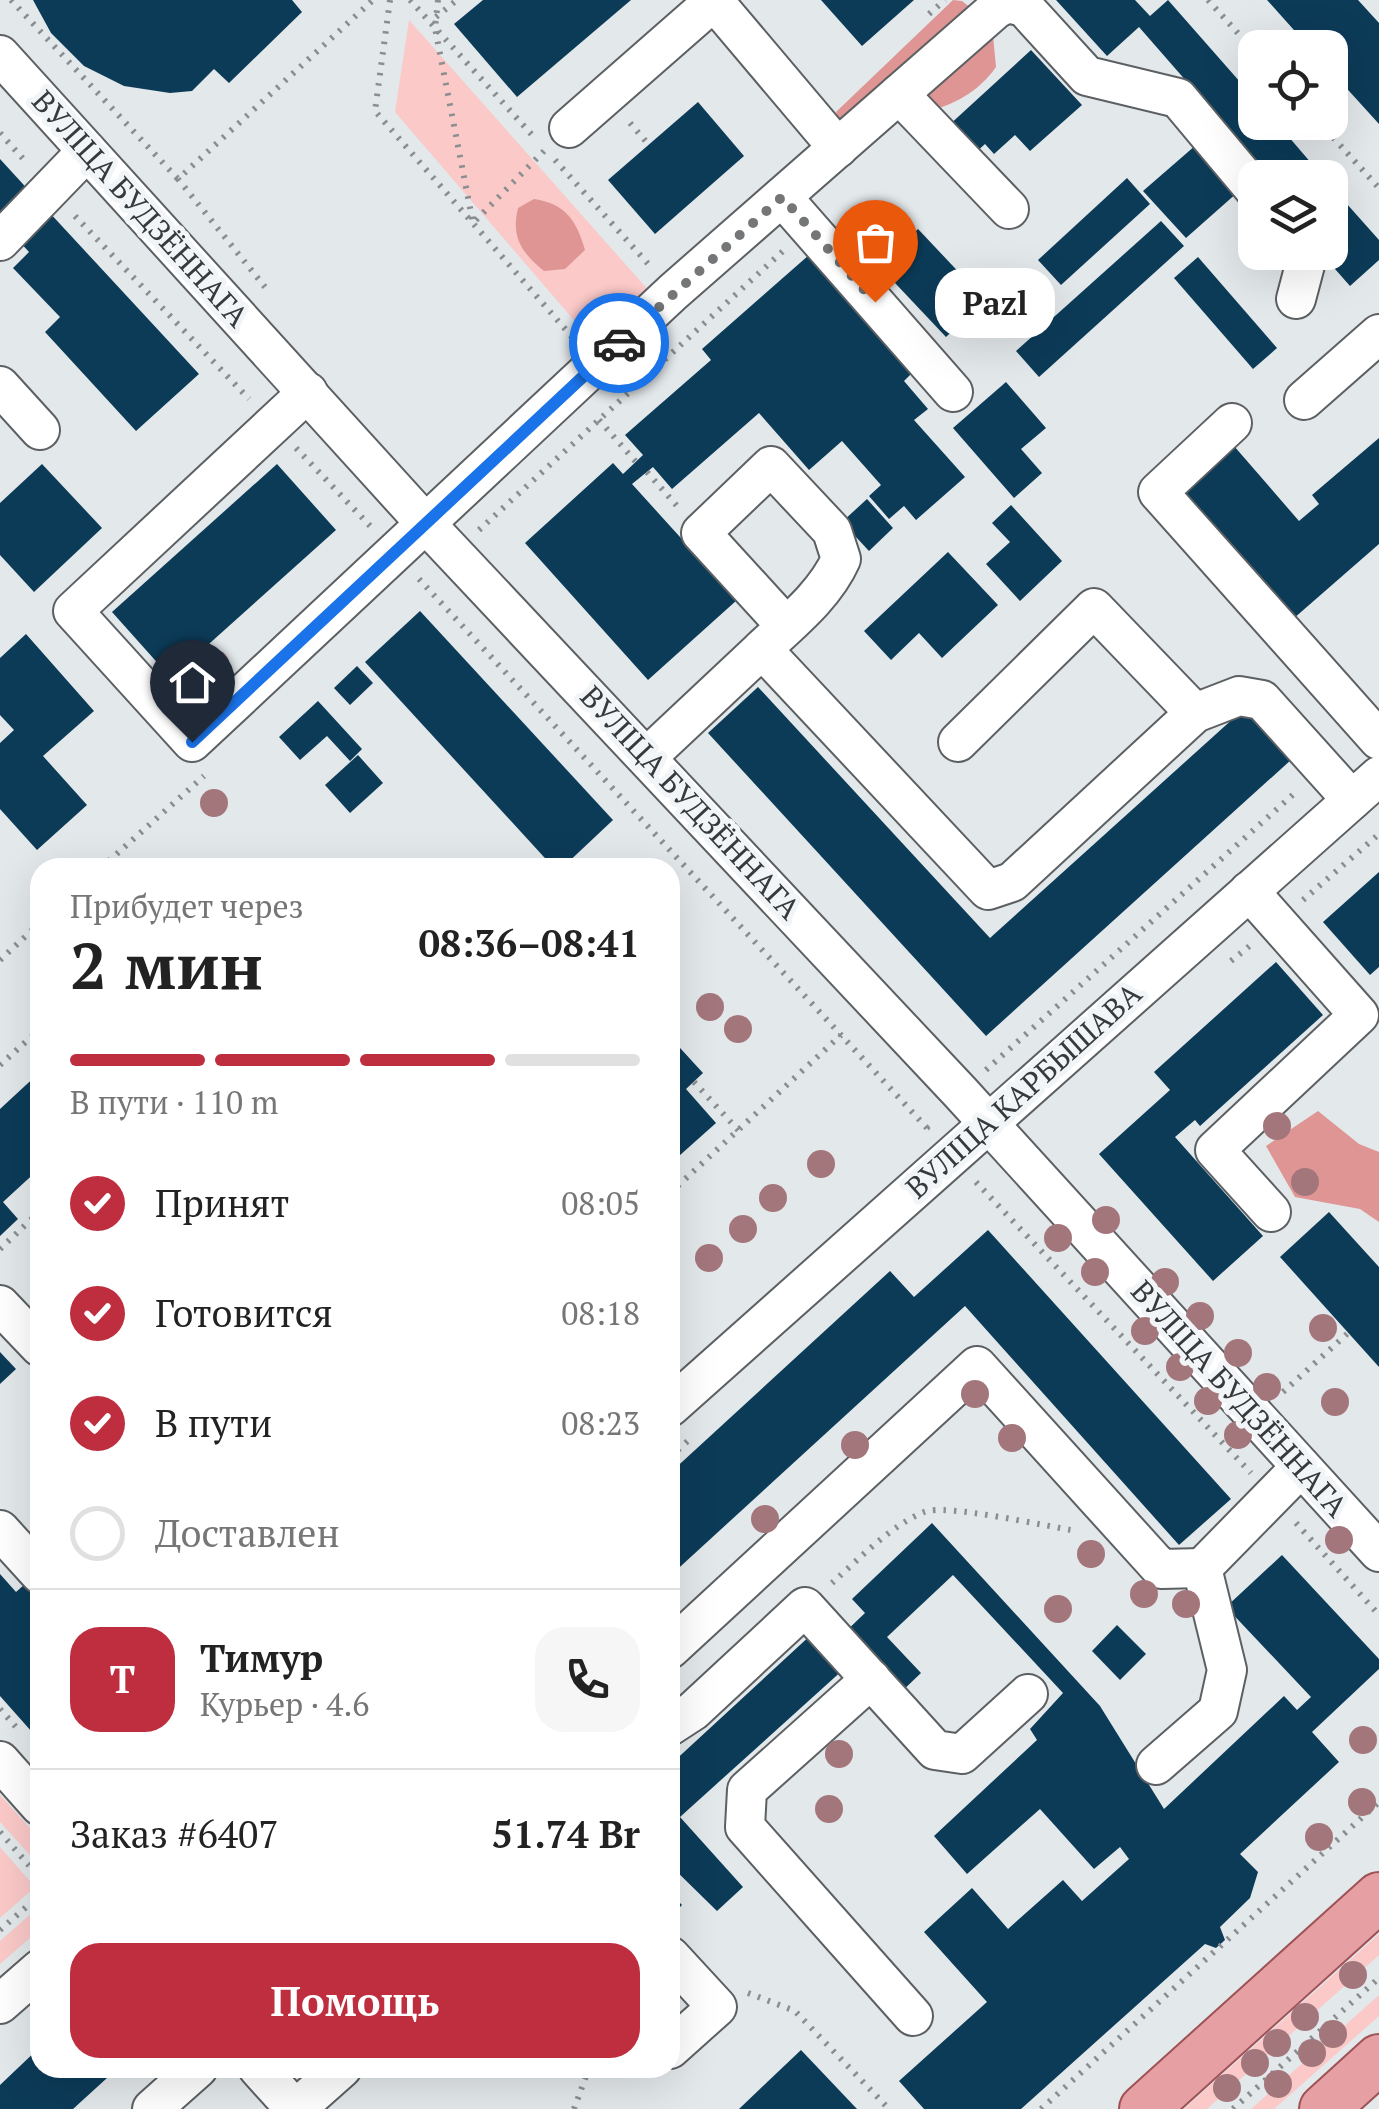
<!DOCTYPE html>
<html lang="ru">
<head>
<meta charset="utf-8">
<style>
  body { margin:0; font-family:"PT Serif",serif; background:#f6f6f6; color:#222; height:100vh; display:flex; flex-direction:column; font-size:38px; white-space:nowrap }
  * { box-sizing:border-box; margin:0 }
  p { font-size:32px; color:#767676 }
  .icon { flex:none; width:55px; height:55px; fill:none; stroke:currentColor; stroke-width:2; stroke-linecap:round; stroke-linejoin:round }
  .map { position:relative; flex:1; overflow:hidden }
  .sheet { position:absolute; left:30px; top:858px; width:650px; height:1220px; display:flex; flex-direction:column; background:#fff; border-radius:30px; box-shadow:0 10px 40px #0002 }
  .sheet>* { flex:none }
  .tools { position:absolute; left:1238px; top:30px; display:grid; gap:20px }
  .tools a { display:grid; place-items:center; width:110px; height:110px; border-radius:20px; background:#fff; box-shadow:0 10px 40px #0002; font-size:50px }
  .pin { position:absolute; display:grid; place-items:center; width:85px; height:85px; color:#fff; margin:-102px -42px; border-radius:50% 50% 50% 0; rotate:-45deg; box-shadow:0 0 10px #0007 }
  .pin .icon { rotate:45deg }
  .courier { position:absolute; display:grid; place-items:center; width:100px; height:100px; margin:-50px; border:8px solid #1a73e8; border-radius:50%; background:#fff; color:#222; box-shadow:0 2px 12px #0007 }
  .bubble { position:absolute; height:70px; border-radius:30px; background:#fff; box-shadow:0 10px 40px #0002; font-size:32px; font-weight:800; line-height:70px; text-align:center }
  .head em { font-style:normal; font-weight:800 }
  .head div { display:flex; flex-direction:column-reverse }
  .head { display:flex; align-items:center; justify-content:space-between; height:170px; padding:0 40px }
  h1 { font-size:65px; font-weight:800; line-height:75px }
  .bar { display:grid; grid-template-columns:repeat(4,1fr); gap:15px 10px; align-content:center; height:120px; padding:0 40px }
  .bar i { height:12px; border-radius:8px; background:#e0e0e0 }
  .bar .current { background:#be2e3f }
  .bar p { grid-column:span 4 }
  .line { display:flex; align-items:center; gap:25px; padding:0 40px; border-top:2px solid #e0e0e0 }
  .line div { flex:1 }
  .round { display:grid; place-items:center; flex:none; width:105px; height:105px; border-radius:30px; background:#f6f6f6 }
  ol { padding:0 40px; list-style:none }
  li { display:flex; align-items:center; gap:30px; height:110px }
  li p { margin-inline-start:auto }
  li .icon { padding:10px; border-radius:50%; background:#be2e3f; color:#fff; stroke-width:4 }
  li:last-child { color:#767676 }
  li i { width:55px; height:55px; border:5px solid #e0e0e0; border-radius:50% }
  .button { display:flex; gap:20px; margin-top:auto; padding:20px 40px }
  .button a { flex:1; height:115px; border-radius:30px; background:#be2e3f; color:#fff; font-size:40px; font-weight:800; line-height:115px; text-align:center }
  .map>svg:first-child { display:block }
  .green { fill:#fac9c8 }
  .forest { fill:#de9594 }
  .building { fill:#0c3b58 }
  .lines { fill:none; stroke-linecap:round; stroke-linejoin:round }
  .minor-casing { stroke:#5c6063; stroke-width:42 }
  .major-casing { stroke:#9e5256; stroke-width:52 }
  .path { stroke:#8b8e90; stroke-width:6; stroke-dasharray:2.5 8; stroke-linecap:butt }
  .minor { stroke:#fff; stroke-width:38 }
  .major { stroke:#e6a0a3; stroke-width:48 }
  .tree { fill:#a3767c }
  .done { stroke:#747678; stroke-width:10; stroke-dasharray:0 18 }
  .route { stroke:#1a73e8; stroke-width:12 }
  .labels { text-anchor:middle; stroke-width:10; stroke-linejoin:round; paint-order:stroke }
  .street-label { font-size:30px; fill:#38393a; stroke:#f1f5f8 }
</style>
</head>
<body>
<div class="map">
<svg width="1379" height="2109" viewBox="0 0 1379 2109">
  <rect width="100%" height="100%" fill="#e3e8eb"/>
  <!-- green -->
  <g class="green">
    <path d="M409,20L650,292L597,347L395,112Z"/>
    <path d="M0,1795L40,1839L39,1865L0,1822Z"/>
    <path d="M0,1847L35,1887L0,1918Z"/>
    <path d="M40,1906V1929L0,1964V1941Z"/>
    <path d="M1379,1934V1955L1207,2109H1184Z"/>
    <path d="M1379,1995V2016L1274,2109H1251Z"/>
  </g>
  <!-- forest -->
  <g class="forest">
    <path d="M953,0L962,1L992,25L996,67C960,118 896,118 839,121L836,112Z"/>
    <path d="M534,199C566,204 576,220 585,250L565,269L544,271C521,252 511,237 518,208Z"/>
    <path d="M1318,1111L1359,1144L1379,1152V1222L1360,1209L1295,1197L1266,1146Z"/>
  </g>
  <!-- building -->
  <g class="building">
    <path d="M33,0H292L302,12L229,83L214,69L192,91L170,93L124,86L84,66L51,33Z"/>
    <path d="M483,0H631L517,97L454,24Z"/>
    <path d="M821,0H914L862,46Z"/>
    <path d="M1056,0H1135L1150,16L1168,0L1255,99V122H1276L1324,178H1255L1247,169L1256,161L1139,27L1107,56Z"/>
    <path d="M1267,0H1358L1379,23V124L1330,70V48H1310Z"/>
    <path d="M1031,50L1082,105L1030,151L1015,135L994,154L985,144L973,155L947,127Z"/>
    <path d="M698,102L744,156L655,234L608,180Z"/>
    <path d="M1196,145L1238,192L1186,238L1143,191Z"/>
    <path d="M0,159L33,195L0,225Z"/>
    <path d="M1127,178L1150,204L1061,285L1038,260Z"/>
    <path d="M1330,185L1379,240V260L1350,286L1320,252H1330Z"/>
    <path d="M48,211L199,374L136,431L45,332L60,317L13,268L29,252L18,240Z"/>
    <path d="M1161,221L1184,246L1039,377L1016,351Z"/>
    <path d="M918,229L985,300L946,337L879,266Z"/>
    <path d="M809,255L912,373L904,381L928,409L914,420L965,477L916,520L904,506L889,519L869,496L881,485L842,441L809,470L759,413L672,489L653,467L632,484L737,600L648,680L525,543L613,463L623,474L643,455L625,435L711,360L702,349Z"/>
    <path d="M1198,257L1277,348L1253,369L1174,278Z"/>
    <path d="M1006,382L1046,428L1021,449L1042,473L1014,498L953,428Z"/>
    <path d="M1379,438V544L1293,619L1182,491L1234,446L1299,521L1319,504L1312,495Z"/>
    <path d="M42,464L102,528L34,592L0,555V503Z"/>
    <path d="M277,464L336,530L171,678L112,612Z"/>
    <path d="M867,499L893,528L869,551L842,522Z"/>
    <path d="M1011,505L1062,561L1020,601L986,564L1010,542L992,523Z"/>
    <path d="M948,552L998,605L942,658L919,633L891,660L864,631Z"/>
    <path d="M420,611L613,820L562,868H554L365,662Z"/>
    <path d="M26,634L94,711L43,756L87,805L37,850L0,809V743L14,730L0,715V658Z"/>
    <path d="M357,666L373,683L350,705L334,688Z"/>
    <path d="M758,687L990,938L1246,707L1292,759L986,1036L708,733Z"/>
    <path d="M318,701L362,749L350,761L327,736L300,760L279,737Z"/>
    <path d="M358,755L383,783L350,813L325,785Z"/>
    <path d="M1379,872V967L1370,975L1323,922Z"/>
    <path d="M1276,962L1323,1015L1200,1126L1195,1120L1175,1137L1263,1236L1213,1281L1099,1154L1170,1090L1154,1072Z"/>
    <path d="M670,1037L703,1073L686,1089L716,1123L670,1164Z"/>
    <path d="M40,1072V1168L3,1202L18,1219L0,1236V1109Z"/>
    <path d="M1329,1212L1379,1267V1367L1280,1257Z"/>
    <path d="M988,1230L1231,1499L1179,1545L965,1306L670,1576V1473L890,1271L914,1297Z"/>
    <path d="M0,1352L16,1369L0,1384Z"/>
    <path d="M932,1523L1100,1706L1164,1809L1284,1696L1297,1710L1311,1697L1226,1607L1282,1555L1379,1659V1669L1312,1732L1339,1762L1240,1854L1258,1872L1250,1898L1220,1927L1225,1940L1216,1948L1205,1944L1021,2109H924L899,2081L987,2002L924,1932L972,1888L1008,1929L1063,1880L1082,1901L1129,1859L1120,1847L1094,1869L1040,1809L967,1874L934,1836L1037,1740L1030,1729L1063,1693L953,1575L887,1637L921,1673L898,1695L842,1635L865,1613L852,1599Z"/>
    <path d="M0,1574L16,1592L34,1576L40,1583V1741L0,1696Z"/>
    <path d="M1117,1625L1146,1654L1120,1680L1092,1651Z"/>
    <path d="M813,1633L845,1668L680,1817L743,1887L717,1911L670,1865V1765Z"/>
    <path d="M670,1893L682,1905L670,1917Z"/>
    <path d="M40,2047V2068H118L73,2109H0V2085Z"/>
    <path d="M801,2050L857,2109H739L762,2087Z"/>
  </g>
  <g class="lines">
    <defs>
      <g id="minor">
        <path d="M713,0L838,148"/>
        <path d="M0,55L426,524L960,1092L1379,1552"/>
        <path d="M899,94L1009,209"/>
        <path d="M569,128L714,1"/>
        <path d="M782,197L953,392"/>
        <path d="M0,241L87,151"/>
        <path d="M1296,299L1305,265L1298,252"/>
        <path d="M0,386L40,430"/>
        <path d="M308,392L73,611L192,742L673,292L996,9L1007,3L1024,7L1087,76L1178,98L1255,190"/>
        <path d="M1304,400L1379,334"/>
        <path d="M1232,423L1158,492L1379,740"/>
        <path d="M762,649C791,622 825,595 841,559L832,531L771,466L701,533L786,626"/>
        <path d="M958,742L1094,608L1195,713"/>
        <path d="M647,757L762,649L988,890L1012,882L1195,713L1239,696L1262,700L1352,800"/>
        <path d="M1249,891L1359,1015L1215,1150L1271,1212"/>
        <path d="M0,1305L40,1347"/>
        <path d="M670,1407L1379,776"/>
        <path d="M0,1530L40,1574"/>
        <path d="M670,1649L977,1366L1161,1569L1202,1568"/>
        <path d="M871,1679L747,1790L745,1827L913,2016"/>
        <path d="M670,1726L693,1711L805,1607L935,1750L962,1754L1028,1694"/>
        <path d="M0,1761L40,1806"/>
        <path d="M1156,1765L1218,1711L1227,1670L1202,1568L1301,1467"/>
        <path d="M670,1956L717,2007L670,2049"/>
        <path d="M0,2004L40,1969"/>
        <path d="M258,2068L295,2109"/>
        <path d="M152,2109L198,2068"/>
        <path d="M296,2109L342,2068"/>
      </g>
      <g id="major">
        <path d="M1144,2109L1379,1897"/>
        <path d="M1324,2109L1379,2059"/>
      </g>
    </defs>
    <!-- minor casing -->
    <use href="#minor" class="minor-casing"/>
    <!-- major casing -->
    <use href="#major" class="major-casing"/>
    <!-- path -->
    <g class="path">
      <path d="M11,0L178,179"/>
      <path d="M390,0L375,111L573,338"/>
      <path d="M410,0L533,136"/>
      <path d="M438,0L435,28L473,223L544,151"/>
      <path d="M1208,0L1255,52"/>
      <path d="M929,14L945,0"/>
      <path d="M436,17L457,0"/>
      <path d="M1319,122L1379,188"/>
      <path d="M630,123L649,145"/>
      <path d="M0,133L26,162"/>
      <path d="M555,160L650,266"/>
      <path d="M75,216L249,399"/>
      <path d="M265,287L178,179L373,0"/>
      <path d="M599,420L636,462"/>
      <path d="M296,448L373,529"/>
      <path d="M647,472L677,506"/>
      <path d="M479,530L783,251"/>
      <path d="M419,579L927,1128L923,1131"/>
      <path d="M101,868L204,776"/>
      <path d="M1303,900L1379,834"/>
      <path d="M0,960L40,923"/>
      <path d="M1231,961L1252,944"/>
      <path d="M0,1065L40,1029"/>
      <path d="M986,1070L1297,791"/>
      <path d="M694,1082L739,1131"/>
      <path d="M976,1182L1251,1473"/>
      <path d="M670,1193L841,1035"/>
      <path d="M0,1249L40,1211"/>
      <path d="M1283,1392L1348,1333"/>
      <path d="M670,1457L691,1438"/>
      <path d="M1296,1523L1379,1615"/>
      <path d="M832,1583C859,1559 890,1526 924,1512C945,1503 1048,1527 1078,1531"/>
      <path d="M0,1709L16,1727"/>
      <path d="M0,1832L40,1878"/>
      <path d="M0,1930L40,1895"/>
      <path d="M748,1993L795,2011L889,2109"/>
      <path d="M574,2109L589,2068"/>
      <path d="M1041,2109L1379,1802"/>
      <path d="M1233,2109L1379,1978"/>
    </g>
    <!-- minor -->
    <use href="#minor" class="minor"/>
    <!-- major -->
    <use href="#major" class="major"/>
  </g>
  <!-- trees -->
  <g class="tree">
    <circle cx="215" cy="664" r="14"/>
    <circle cx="214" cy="803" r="14"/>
    <circle cx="710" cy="1007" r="14"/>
    <circle cx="738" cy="1029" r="14"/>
    <circle cx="1277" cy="1126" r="14"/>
    <circle cx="821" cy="1164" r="14"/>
    <circle cx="1305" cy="1182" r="14"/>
    <circle cx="773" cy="1198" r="14"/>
    <circle cx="1106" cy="1220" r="14"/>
    <circle cx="743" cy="1229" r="14"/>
    <circle cx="1058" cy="1238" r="14"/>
    <circle cx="709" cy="1258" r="14"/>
    <circle cx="1095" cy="1272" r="14"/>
    <circle cx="1165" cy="1282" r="14"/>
    <circle cx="1200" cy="1316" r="14"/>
    <circle cx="1323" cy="1328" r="14"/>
    <circle cx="1145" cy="1331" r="14"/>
    <circle cx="1238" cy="1353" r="14"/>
    <circle cx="1180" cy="1367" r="14"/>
    <circle cx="1267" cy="1387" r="14"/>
    <circle cx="975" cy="1394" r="14"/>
    <circle cx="1208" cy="1401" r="14"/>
    <circle cx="1335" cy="1402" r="14"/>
    <circle cx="1238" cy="1435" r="14"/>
    <circle cx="1012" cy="1438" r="14"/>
    <circle cx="855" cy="1445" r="14"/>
    <circle cx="765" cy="1519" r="14"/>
    <circle cx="1339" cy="1540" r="14"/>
    <circle cx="1091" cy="1554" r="14"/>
    <circle cx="1144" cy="1594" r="14"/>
    <circle cx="1186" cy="1604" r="14"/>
    <circle cx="1058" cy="1609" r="14"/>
    <circle cx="1363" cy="1740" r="14"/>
    <circle cx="839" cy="1754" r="14"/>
    <circle cx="1362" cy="1802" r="14"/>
    <circle cx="829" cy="1809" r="14"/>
    <circle cx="1319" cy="1837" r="14"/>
    <circle cx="1353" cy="1975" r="14"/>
    <circle cx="1305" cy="2017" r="14"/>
    <circle cx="1333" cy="2034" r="14"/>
    <circle cx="1277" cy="2043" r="14"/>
    <circle cx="1312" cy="2053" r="14"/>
    <circle cx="1255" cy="2063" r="14"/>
    <circle cx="1278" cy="2084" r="14"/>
    <circle cx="1227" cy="2088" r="14"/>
  </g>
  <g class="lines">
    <!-- done -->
    <path class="done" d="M619,343L782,197L875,302"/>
    <!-- route -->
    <path class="route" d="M192,742L619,343"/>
  </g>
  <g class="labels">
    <!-- street labels -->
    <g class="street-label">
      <text transform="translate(140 209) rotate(48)" y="10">ВУЛІЦА БУДЗЁННАГА</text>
      <text transform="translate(690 803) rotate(47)" y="10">ВУЛІЦА БУДЗЁННАГА</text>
      <text transform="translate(1024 1091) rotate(-42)" y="10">ВУЛІЦА КАРБЫШАВА</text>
      <text transform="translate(1239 1399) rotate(48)" y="10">ВУЛІЦА БУДЗЁННАГА</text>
    </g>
  </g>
</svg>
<div class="tools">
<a><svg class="icon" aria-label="locate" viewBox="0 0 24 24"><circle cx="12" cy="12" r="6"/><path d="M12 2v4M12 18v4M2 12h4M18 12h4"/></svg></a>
<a><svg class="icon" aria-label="layers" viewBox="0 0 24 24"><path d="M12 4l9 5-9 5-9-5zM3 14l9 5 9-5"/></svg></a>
</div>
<div class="pin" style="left:875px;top:302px;background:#ea580c"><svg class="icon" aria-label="bag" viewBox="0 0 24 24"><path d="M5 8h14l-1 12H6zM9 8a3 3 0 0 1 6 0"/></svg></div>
<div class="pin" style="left:192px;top:742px;background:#1f2937"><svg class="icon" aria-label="home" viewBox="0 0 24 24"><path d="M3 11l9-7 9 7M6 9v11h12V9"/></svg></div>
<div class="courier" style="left:619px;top:343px"><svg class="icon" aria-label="car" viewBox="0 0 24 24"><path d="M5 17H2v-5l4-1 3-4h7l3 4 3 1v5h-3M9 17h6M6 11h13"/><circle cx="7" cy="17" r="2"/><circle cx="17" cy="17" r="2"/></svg></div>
<div class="bubble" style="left:935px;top:268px;width:120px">Pazl</div>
<section class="sheet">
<div class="head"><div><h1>2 мин</h1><p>Прибудет через</p></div><em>08:36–08:41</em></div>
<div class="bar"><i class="current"></i><i class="current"></i><i class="current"></i><i></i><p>В пути · 110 m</p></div>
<ol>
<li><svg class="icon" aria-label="check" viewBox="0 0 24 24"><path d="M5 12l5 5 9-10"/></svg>Принят<p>08:05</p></li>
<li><svg class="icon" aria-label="check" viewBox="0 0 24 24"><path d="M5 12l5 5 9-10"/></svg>Готовится<p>08:18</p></li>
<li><svg class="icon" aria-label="check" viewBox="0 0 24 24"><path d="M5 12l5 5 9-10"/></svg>В пути<p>08:23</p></li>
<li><i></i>Доставлен</li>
</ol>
<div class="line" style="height:180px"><b class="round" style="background:#be2e3f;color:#fff">Т</b><div><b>Тимур</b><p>Курьер · 4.6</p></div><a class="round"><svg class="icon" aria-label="phone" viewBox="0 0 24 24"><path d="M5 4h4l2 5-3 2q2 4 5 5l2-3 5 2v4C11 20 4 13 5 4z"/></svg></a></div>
<div class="line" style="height:130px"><div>Заказ #6407</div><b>51.74 Br</b></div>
<div class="button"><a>Помощь</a></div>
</section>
</div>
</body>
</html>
